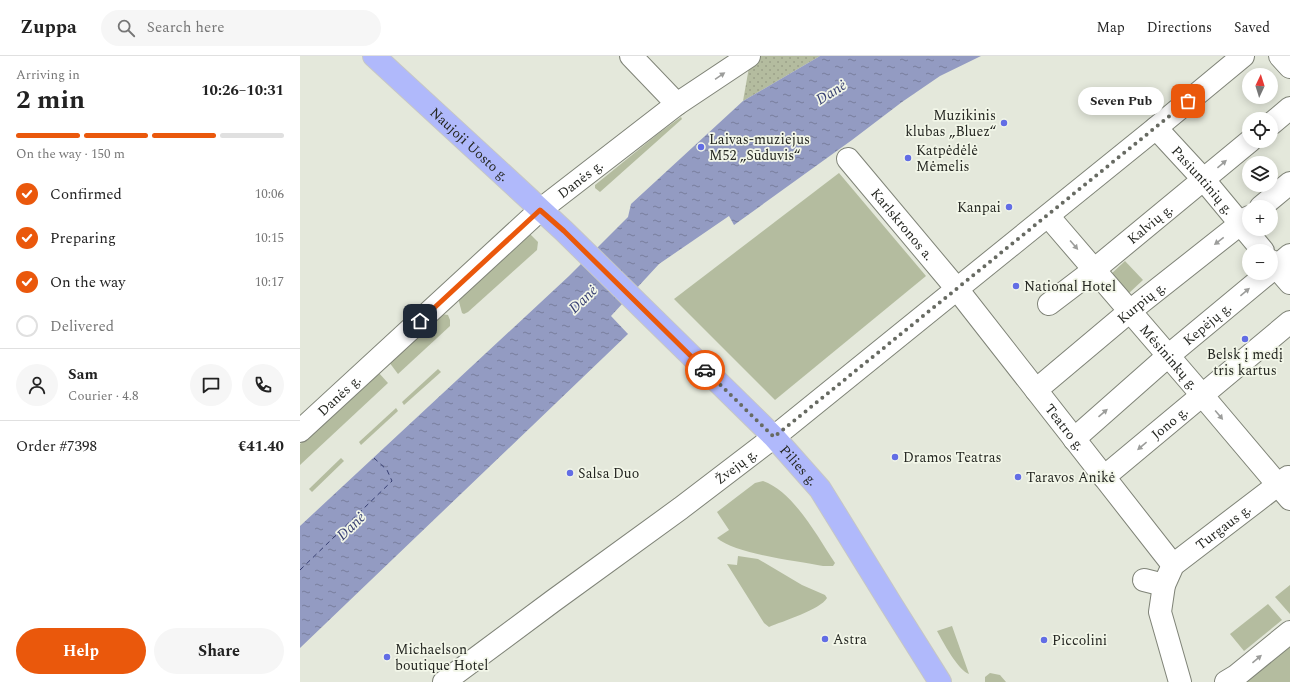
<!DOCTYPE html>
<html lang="en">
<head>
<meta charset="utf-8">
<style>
  body { margin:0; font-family:Spectral,serif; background:#f6f6f6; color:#222; height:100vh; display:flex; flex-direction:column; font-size:15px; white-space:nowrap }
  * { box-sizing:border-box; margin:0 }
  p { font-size:13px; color:#767676 }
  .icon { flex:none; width:22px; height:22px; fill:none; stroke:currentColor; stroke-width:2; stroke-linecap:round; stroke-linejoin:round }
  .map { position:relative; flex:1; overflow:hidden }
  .panel { display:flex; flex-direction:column; background:#fff; width:300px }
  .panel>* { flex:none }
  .needle { width:26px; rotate:4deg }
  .buttons { position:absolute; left:942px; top:12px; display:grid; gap:8px }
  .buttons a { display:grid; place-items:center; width:36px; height:36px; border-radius:50%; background:#fff; box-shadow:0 2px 10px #0003; font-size:20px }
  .pin { position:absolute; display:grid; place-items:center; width:34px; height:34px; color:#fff; margin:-17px; border-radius:8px; box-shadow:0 2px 6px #0006 }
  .courier { position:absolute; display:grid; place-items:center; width:40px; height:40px; margin:-20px; border:3px solid #ea580c; border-radius:50%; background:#fff; color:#222; box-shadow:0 1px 5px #0007 }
  .bubble { position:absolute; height:28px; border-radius:14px; background:#fff; box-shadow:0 2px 10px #0003; font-size:13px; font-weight:700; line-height:28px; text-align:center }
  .headline em { font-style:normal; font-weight:700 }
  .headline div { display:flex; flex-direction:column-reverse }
  .headline { display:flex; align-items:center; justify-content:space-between; height:68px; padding:0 16px }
  h1 { font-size:26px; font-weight:700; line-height:30px }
  .bar { display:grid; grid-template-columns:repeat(4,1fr); gap:6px 4px; align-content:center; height:48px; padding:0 16px }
  .bar i { height:5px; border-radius:3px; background:#e0e0e0 }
  .bar .on { background:#ea580c }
  .bar p { grid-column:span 4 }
  .line { display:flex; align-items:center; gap:10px; padding:0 16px; border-top:1px solid #e0e0e0 }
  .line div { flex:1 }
  .round { display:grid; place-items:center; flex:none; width:42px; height:42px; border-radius:21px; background:#f6f6f6 }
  ol { padding:0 16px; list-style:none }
  li { display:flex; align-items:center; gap:12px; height:44px }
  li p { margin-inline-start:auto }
  li .icon { padding:4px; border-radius:50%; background:#ea580c; color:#fff; stroke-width:4 }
  li:last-child { color:#767676 }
  li i { width:22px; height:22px; border:2px solid #e0e0e0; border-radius:50% }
  .action { display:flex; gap:8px; margin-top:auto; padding:8px 16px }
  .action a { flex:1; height:46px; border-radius:24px; background:#ea580c; color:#fff; font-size:16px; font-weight:700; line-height:46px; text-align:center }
  .action a+a { background:#f6f6f6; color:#222 }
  header { display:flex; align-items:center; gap:24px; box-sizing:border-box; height:56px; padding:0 20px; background:#fff; border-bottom:1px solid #e0e0e0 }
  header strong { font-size:19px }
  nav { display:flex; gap:22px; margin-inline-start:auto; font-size:14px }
  .search { width:280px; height:36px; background:#f6f6f6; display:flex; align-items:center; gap:10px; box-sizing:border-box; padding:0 14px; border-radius:22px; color:#767676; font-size:15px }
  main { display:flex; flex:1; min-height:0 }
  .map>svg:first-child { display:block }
  .grass { fill:#b4bc9f }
  .park { fill:url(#park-dots) }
  .water { fill:url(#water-ripples) }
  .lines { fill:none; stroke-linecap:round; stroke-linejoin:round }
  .ferry { stroke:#363e71; stroke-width:1; stroke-dasharray:5 4; stroke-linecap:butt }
  .minor-casing { stroke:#7f8377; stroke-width:24 }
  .major-casing { stroke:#c6c7c5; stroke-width:24 }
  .minor { stroke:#fff; stroke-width:22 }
  .major { stroke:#b0b9fb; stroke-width:22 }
  .oneway { fill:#9c9d9b }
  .done { stroke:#676a62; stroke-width:4; stroke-dasharray:0 7.2 }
  .route { stroke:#ea580c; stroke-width:5 }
  .poi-dot { fill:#626de5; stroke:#f2f6e8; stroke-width:1.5 }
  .labels { text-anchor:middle; stroke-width:3.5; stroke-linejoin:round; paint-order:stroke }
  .poi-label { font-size:14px; fill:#242621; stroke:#f2f6e8; text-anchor:start }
  .street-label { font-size:14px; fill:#242621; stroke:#f2f6e8 }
  .water-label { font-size:15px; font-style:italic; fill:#363e71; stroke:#f2f6e8 }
</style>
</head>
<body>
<header>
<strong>Zuppa</strong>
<div class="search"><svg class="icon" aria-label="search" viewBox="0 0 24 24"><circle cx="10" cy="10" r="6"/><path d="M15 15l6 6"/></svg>Search here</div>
<nav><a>Map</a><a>Directions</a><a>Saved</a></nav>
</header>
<main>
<section class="panel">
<div class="headline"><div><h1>2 min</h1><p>Arriving in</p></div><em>10:26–10:31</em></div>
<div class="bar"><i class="on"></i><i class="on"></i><i class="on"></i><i></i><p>On the way · 150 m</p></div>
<ol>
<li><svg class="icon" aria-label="check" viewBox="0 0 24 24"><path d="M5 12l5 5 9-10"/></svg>Confirmed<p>10:06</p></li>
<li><svg class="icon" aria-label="check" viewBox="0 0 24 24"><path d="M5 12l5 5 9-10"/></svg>Preparing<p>10:15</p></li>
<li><svg class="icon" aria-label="check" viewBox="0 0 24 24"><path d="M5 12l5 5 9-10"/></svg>On the way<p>10:17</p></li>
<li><i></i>Delivered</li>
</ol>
<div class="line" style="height:72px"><a class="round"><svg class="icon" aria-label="person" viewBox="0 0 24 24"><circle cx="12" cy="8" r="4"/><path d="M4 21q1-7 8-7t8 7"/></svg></a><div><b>Sam</b><p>Courier · 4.8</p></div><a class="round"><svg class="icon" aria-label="chat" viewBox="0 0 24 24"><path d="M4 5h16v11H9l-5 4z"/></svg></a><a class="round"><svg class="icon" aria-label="phone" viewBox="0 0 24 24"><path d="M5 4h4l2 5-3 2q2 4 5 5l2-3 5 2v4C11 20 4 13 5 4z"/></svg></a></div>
<div class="line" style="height:52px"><div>Order #7398</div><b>€41.40</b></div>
<div class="action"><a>Help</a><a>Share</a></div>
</section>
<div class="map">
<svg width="990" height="626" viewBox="0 0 990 626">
  <defs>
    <pattern id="park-dots" width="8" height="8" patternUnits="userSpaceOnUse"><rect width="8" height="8" fill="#b4bc9f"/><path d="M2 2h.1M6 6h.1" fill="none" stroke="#9ba189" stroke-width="1.8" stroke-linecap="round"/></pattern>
    <pattern id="water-ripples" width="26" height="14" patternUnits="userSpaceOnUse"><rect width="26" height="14" fill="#939bc2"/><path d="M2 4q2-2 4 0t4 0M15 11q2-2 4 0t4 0" fill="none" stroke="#787e9d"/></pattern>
  </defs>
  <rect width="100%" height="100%" fill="#e4e8db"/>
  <!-- grass -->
  <g class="grass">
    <path d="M381,61L382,63L300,136L295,132V129L359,77Z"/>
    <path d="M539,117L626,220L475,344L374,243Z"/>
    <path d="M230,178L238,186L237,194L168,256L164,258L162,257L158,242Z"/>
    <path d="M825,205L843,224L828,238L810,219Z"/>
    <path d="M142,258L148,259L150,264V270L98,318L89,306Z"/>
    <path d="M138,313L141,316L104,349L102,346Z"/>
    <path d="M78,316L88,327L0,409V388Z"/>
    <path d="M96,352L98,355L61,389L59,386Z"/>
    <path d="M41,402L44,405L12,436L9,433Z"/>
    <path d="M463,425C494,436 517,480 535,507L533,510H523C497,505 435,498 417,482L429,474L417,456L455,427Z"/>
    <path d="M438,500L458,503L502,529L525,539L527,542C520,554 483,565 469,571L464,567L427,508L437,509Z"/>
    <path d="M990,529V558L975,541Z"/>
    <path d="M968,548L982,564L944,595L930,578Z"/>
    <path d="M652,570L669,618C658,614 643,586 637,575Z"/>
    <path d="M990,587V626H941Z"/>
    <path d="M690,617L700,619L706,626H685V621Z"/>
  </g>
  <!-- park -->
  <path class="park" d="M451,0H520L443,45Z"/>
  <!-- water -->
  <path class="water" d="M520,0H681L640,20L602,46L552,84L434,169L429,160L359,208L311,260L328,278L0,592V470L269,220L328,161L331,148L443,45Z"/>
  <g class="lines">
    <!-- ferry -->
    <path class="ferry" d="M0,514L92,425L87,414L74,402"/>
    <defs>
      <g id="minor">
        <path d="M331,0L377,48"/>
        <path d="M980,0L990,11"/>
        <path d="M971,68L990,52"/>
        <path id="s1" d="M856,72L904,124L963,195"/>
        <path id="s2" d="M548,103L657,233L873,509"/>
        <path d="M961,151L990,127"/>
        <path id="s3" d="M748,160L902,339L990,443"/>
        <path d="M971,205L990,227"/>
        <path d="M971,215L990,199"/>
        <path id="s4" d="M749,248L795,213L950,85"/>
        <path id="s5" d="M736,334L830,255L949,161"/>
        <path id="s6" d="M0,375L240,154L377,48L449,0"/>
        <path id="s7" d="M774,383L868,300L968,217"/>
        <path id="s8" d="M804,421L990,266"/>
        <path d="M844,524L864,529"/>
        <path id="s9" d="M144,626L253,545L381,452L474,381L856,72L943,0"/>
        <path id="s10" d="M880,626L860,556L864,529L873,509L988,421"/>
        <path d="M926,626L936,620L990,576"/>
      </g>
      <g id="major">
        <path id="s11" d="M74,0L264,175L474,381L520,433L591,548L640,626"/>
      </g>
    </defs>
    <!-- minor casing -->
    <use href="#minor" class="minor-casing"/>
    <!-- major casing -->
    <use href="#major" class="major-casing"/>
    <!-- minor -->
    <use href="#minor" class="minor"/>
    <!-- major -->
    <use href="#major" class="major"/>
  </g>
  <!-- one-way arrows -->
  <defs><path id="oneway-solid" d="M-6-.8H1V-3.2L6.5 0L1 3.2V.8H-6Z"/></defs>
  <g class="oneway">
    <use href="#oneway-solid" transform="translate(420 20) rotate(-34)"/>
    <use href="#oneway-solid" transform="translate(922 108) rotate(-40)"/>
    <use href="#oneway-solid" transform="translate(919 185) rotate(142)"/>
    <use href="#oneway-solid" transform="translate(774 189) rotate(49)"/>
    <use href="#oneway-solid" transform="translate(945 236) rotate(-40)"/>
    <use href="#oneway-solid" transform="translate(803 357) rotate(-41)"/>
    <use href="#oneway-solid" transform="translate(919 359) rotate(50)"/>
    <use href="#oneway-solid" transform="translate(842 390) rotate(140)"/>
    <use href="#oneway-solid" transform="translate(957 603) rotate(-40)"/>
  </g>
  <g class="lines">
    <!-- done -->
    <path class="done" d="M405,314L474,381L888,45"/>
    <!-- route -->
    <path class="route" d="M120,265L240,154L264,175L405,314"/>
  </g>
  <!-- markers -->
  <g class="poi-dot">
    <circle cx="704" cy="67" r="4"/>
    <circle cx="401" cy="91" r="4"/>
    <circle cx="608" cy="102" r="4"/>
    <circle cx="709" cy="151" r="4"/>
    <circle cx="716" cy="230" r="4"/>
    <circle cx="945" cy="283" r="4"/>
    <circle cx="595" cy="401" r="4"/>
    <circle cx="270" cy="417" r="4"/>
    <circle cx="718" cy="421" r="4"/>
    <circle cx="525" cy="583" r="4"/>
    <circle cx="744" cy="584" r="4"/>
    <circle cx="87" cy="601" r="4"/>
  </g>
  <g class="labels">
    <!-- poi labels -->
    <g class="poi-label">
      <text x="696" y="64" text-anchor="end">Muzikinis<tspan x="696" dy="16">klubas „Bluez“</tspan></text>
      <text x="409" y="88">Laivas-muziejus<tspan x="409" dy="16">M52 „Sūduvis“</tspan></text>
      <text x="616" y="99">Katpėdėlė<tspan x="616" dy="16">Mėmelis</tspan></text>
      <text x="701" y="156" text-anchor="end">Kanpai</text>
      <text x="724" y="235">National Hotel</text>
      <text x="945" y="303" text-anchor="middle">Belsk į medį<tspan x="945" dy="16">tris kartus</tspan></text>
      <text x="603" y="406">Dramos Teatras</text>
      <text x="278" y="422">Salsa Duo</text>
      <text x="726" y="426">Taravos Anikė</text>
      <text x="533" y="588">Astra</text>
      <text x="752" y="589">Piccolini</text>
      <text x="95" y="598">Michaelson<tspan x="95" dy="16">boutique Hotel</tspan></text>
    </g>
    <!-- street labels -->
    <g class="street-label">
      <text dy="5" stroke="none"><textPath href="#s11" startOffset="130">Naujoji Uosto g.</textPath></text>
      <text dy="5" stroke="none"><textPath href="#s6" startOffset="377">Danės g.</textPath></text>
      <text dy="5" stroke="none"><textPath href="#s1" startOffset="70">Pasiuntinių g.</textPath></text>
      <text dy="5" stroke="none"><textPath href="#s2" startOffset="85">Karlskronos a.</textPath></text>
      <text dy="5" stroke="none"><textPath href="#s4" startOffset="129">Kalvių g.</textPath></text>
      <text dy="5" stroke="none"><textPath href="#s5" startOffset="137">Kurpių g.</textPath></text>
      <text dy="5" stroke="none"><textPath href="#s7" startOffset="176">Kepėjų g.</textPath></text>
      <text dy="5" stroke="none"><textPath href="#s3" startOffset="186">Mėsininkų g.</textPath></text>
      <text dy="5" stroke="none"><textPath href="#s6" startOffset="53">Danės g.</textPath></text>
      <text dy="5" stroke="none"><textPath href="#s8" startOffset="85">Jono g.</textPath></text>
      <text dy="5" stroke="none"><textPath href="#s2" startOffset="345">Teatro g.</textPath></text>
      <text dy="5" stroke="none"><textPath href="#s11" startOffset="590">Pilies g.</textPath></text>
      <text dy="5" stroke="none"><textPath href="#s9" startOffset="363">Žvejų g.</textPath></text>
      <text dy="5" stroke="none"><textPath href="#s10" startOffset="185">Turgaus g.</textPath></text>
    </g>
    <!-- water labels -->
    <g class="water-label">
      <text transform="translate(531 36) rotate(-32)" y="5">Danė</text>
      <text transform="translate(283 243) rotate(-44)" y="5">Danė</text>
      <text transform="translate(51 470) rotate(-44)" y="5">Danė</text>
    </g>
  </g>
</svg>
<div class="buttons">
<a><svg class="needle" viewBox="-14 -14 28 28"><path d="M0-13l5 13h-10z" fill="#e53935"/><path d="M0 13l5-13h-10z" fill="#767676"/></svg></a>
<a><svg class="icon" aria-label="locate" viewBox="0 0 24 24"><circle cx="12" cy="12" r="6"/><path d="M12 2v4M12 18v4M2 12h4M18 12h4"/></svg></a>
<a><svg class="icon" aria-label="layers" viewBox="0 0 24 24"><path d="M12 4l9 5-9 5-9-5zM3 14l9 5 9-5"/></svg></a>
<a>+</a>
<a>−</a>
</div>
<div class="pin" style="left:888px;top:45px;background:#ea580c"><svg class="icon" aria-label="bag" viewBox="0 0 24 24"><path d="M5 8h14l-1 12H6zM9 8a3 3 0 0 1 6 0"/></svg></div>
<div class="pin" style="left:120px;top:265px;background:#1f2937"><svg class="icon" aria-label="home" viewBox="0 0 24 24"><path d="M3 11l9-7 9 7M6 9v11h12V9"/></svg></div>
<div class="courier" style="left:405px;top:314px"><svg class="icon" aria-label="car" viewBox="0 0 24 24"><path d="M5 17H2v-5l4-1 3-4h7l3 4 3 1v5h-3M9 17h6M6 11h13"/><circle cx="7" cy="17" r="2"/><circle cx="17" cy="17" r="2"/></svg></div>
<div class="bubble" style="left:778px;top:31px;width:86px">Seven Pub</div>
</div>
</main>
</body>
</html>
